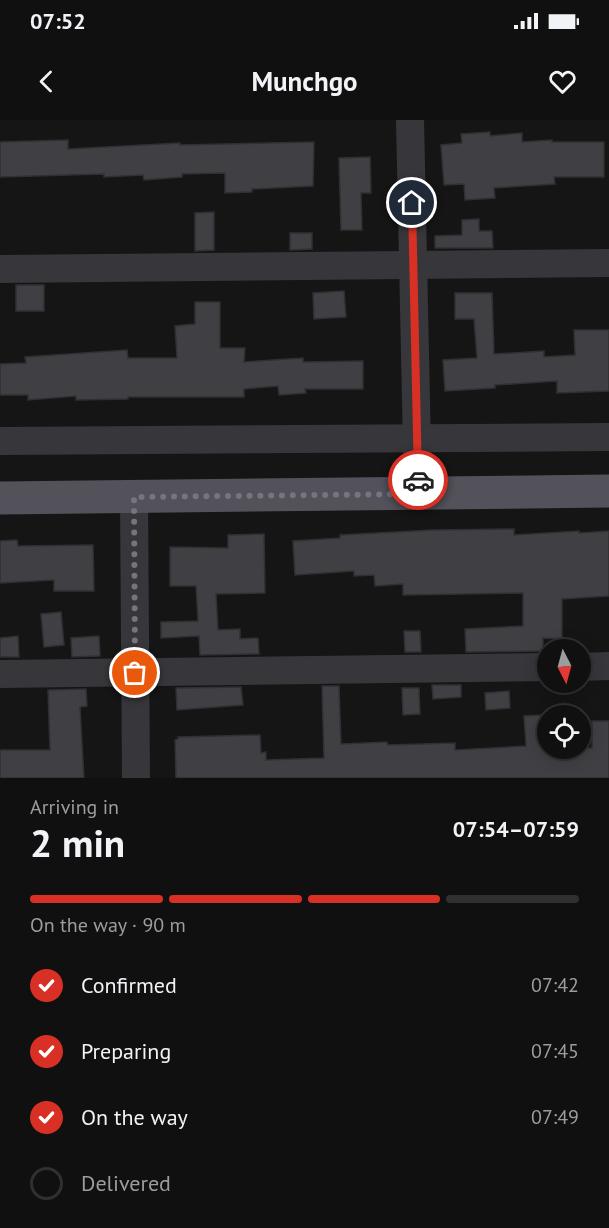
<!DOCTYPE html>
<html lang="en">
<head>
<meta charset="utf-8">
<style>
  body { margin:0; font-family:"PT Sans",sans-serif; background:#1e1e1e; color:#f1f3f6; height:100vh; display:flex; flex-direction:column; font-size:22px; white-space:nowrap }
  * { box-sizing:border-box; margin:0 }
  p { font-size:20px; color:#9c9d9f }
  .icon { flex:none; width:33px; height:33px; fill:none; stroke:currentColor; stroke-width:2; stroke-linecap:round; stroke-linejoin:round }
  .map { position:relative; height:658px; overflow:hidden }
  .drawer { display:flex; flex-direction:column; background:#101010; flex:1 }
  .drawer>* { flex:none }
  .needle { width:39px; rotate:174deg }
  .fabs { position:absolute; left:537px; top:519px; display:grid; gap:12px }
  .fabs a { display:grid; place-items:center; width:54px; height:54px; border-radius:50%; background:#101010; box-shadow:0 3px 15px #0003,0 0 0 2px #303030; font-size:30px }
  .pin { position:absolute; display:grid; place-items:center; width:51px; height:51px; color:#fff; margin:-26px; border:3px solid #fff; border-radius:50%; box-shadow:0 2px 6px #0007 }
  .courier { position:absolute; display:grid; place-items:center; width:60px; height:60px; margin:-30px; border:4px solid #d93025; border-radius:50%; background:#fff; color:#222; box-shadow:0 2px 8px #0007 }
  .head em { font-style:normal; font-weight:700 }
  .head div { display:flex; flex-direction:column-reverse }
  .head { display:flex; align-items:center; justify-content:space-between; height:102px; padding:0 30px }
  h1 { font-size:39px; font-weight:700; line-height:45px }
  .bar { display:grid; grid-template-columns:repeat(4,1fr); gap:9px 6px; align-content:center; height:72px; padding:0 30px }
  .bar i { height:8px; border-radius:4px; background:#303030 }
  .bar .selected { background:#d93025 }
  .bar p { grid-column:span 4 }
  ol { padding:0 30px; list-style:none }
  li { display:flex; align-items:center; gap:18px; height:66px }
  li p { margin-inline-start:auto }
  li .icon { padding:6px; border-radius:50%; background:#d93025; color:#fff; stroke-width:4 }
  li:last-child { color:#9c9d9f }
  li i { width:33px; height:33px; border:3px solid #303030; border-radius:50% }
  .status { display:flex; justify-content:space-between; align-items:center; height:42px; padding:0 30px; background:#101010; direction:ltr }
  .status svg { height:16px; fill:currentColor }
  header { display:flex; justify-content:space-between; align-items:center; height:78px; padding:0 30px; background:#101010; font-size:27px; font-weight:700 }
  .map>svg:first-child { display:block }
  .building { fill:#403f43; stroke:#302f32; stroke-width:1.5 }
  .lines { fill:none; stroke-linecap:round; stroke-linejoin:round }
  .minor { stroke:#37363b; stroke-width:28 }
  .major { stroke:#53525a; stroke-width:33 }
  .done { stroke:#75757d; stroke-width:6; stroke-dasharray:0 10.8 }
  .route { stroke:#d93025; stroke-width:8 }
</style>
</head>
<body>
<div class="status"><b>07:52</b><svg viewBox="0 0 49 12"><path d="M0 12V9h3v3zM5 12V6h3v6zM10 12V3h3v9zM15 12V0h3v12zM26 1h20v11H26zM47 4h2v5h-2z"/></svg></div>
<header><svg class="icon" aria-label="back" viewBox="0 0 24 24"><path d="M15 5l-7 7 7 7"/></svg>Munchgo<svg class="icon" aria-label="heart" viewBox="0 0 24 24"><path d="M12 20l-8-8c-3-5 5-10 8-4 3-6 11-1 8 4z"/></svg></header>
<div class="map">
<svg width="609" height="658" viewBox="0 0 609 658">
  <rect width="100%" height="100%" fill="#151516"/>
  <!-- building -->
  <g class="building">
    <path d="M490,12V16L522,13V22L552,20V22H604V57H554L555,64L494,68L495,78L465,80L464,64L444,65L441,25L462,23L461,14Z"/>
    <path d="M68,20V29L180,23V25L314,22L313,66L252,69V72L225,73V53L182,54V57L144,60L143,55L104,57V54L0,57V22Z"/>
    <path d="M370,37L371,73H361L362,110H341L339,38Z"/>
    <path d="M214,92V130L195,131V93Z"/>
    <path d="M479,99V111H492L493,128H435V116L462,115V100Z"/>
    <path d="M290,113H312V129L290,130Z"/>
    <rect x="16" y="165" width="28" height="26"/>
    <path d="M344,171L346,197L314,199L313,173Z"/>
    <path d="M455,173H492L494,234L544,231V237L575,235L574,210H609V271L557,273V261L495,265V268L445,271L443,240L477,238L474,199H455Z"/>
    <path d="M195,182H220V228H245L244,242L303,238V242L363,241V269H305L306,273L279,275L278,266L244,269V277H128V279L76,280V276L28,280V275H0V244L26,243L25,237L127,230L128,238H177L175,206L195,204Z"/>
    <path d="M514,409V415L579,411V413L609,411V476L562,479V519L543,518V531L466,532L465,509L523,506V473L403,475V464L375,466L374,455L354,456V451L295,455L293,421L340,418V415L433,410Z"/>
    <path d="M264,414L265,473L216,474L218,510L240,509V519L258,518L259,534L200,535L199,516L161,518V502L198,501L196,466H170V427L228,428V415Z"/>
    <path d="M17,420L18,426L93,425L94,471H54V460L0,463V421Z"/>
    <path d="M61,492L64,525L44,527L41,494Z"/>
    <path d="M404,511H420L421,532H405Z"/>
    <path d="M18,516L19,537H0V518Z"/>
    <path d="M99,516L100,536L72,537L71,518Z"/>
    <path d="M432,565H461V577L433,579Z"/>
    <path d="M322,566H339L341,624L387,622L388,625L455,623V630L526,626L524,596L542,595L543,614H548V628H592V601H609V658H176L175,620L178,619V617L260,615L261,633L266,632V640L324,638Z"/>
    <path d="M241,567L243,585L177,590L176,568Z"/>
    <path d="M402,568H419L420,594L403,595Z"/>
    <path d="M86,569L87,586L80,587L84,658H0V630H50L48,570Z"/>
    <path d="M509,571L510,588L486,590L485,573Z"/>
  </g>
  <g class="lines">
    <!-- minor -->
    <g class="minor">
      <path d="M410,0L418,374"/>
      <path d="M0,149L609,143"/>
      <path d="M0,321L609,317"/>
      <path d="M134,377L136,658"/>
      <path d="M580,547L609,546"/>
      <path d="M0,554L548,547"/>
    </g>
    <!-- major -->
    <path class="major" d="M0,378L609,371"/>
  </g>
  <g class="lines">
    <!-- done -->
    <path class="done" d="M135,553L134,377L418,374V360"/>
    <!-- route -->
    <path class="route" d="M412,83L418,360"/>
  </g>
</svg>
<div class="fabs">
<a><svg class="needle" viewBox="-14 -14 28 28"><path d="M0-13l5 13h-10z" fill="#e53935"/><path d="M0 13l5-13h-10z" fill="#9c9d9f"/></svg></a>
<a><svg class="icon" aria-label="locate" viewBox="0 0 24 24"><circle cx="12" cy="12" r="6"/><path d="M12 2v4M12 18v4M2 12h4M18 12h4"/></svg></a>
</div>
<div class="pin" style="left:135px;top:553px;background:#ea580c"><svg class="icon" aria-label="bag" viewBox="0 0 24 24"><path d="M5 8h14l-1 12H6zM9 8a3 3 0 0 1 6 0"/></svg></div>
<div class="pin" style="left:412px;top:83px;background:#1f2937"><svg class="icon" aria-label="home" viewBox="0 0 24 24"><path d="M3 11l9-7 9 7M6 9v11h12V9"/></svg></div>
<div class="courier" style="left:418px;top:360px"><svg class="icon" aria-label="car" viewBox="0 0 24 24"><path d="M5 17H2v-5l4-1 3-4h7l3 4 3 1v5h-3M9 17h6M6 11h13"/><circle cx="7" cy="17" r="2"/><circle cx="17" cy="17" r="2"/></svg></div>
</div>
<section class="drawer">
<div class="head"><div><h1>2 min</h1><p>Arriving in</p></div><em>07:54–07:59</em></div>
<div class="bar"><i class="selected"></i><i class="selected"></i><i class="selected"></i><i></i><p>On the way · 90 m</p></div>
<ol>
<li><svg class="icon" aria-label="check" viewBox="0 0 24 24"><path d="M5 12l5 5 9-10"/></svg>Confirmed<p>07:42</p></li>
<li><svg class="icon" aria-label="check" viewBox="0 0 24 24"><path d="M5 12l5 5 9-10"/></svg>Preparing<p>07:45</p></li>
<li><svg class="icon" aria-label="check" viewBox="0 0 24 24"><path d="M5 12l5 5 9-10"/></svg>On the way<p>07:49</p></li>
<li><i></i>Delivered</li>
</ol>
</section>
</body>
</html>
